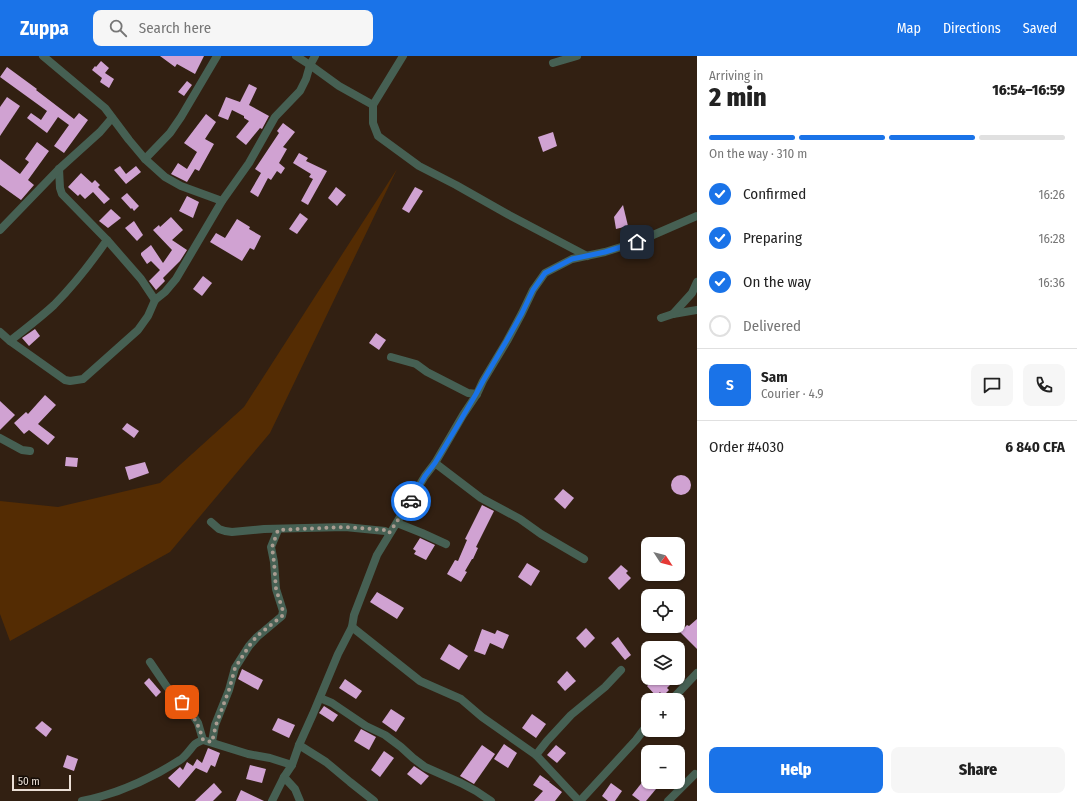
<!DOCTYPE html>
<html lang="en">
<head>
<meta charset="utf-8">
<style>
  body { margin:0; font-family:"Fira Sans Condensed",sans-serif; background:#f6f6f6; color:#222; height:100vh; display:flex; flex-direction:column; font-size:15px; white-space:nowrap }
  * { box-sizing:border-box; margin:0 }
  p { font-size:13px; color:#767676 }
  .icon { flex:none; width:22px; height:22px; fill:none; stroke:currentColor; stroke-width:2; stroke-linecap:round; stroke-linejoin:round }
  .map { position:relative; flex:1; overflow:hidden }
  .side { display:flex; flex-direction:column; background:#fff; width:380px }
  .side>* { flex:none }
  .needle { width:26px; rotate:126deg }
  .controls { position:absolute; left:641px; top:481px; display:grid; gap:8px }
  .controls a { display:grid; place-items:center; width:44px; height:44px; border-radius:8px; background:#fff; box-shadow:0 1px 3px #0004; font-size:20px }
  .scale { position:absolute; left:12px; bottom:10px; width:59px; box-sizing:border-box; padding-left:4px; border:2px solid #ebdfd6; border-top:0; font-size:11px; line-height:14px; white-space:nowrap; color:#ebdfd6; -webkit-text-stroke:3px #140c06; paint-order:stroke }
  .pin { position:absolute; display:grid; place-items:center; width:34px; height:34px; color:#fff; margin:-17px; border-radius:8px; box-shadow:0 2px 6px #0006 }
  .courier { position:absolute; display:grid; place-items:center; width:40px; height:40px; margin:-20px; border:3px solid #1a73e8; border-radius:50%; background:#fff; color:#222; box-shadow:0 1px 5px #0007 }
  .head em { font-style:normal; font-weight:800 }
  .head div { display:flex; flex-direction:column-reverse }
  .head { display:flex; align-items:center; justify-content:space-between; height:68px; padding:0 12px }
  h1 { font-size:26px; font-weight:800; line-height:30px }
  .bar { display:grid; grid-template-columns:repeat(4,1fr); gap:6px 4px; align-content:center; height:48px; padding:0 12px }
  .bar i { height:5px; border-radius:3px; background:#e0e0e0 }
  .bar .current { background:#1a73e8 }
  .bar p { grid-column:span 4 }
  .line { display:flex; align-items:center; gap:10px; padding:0 12px; border-top:1px solid #e0e0e0 }
  .line div { flex:1 }
  .round { display:grid; place-items:center; flex:none; width:42px; height:42px; border-radius:8px; background:#f6f6f6 }
  ol { padding:0 12px; list-style:none }
  li { display:flex; align-items:center; gap:12px; height:44px }
  li p { margin-inline-start:auto }
  li .icon { padding:4px; border-radius:50%; background:#1a73e8; color:#fff; stroke-width:4 }
  li:last-child { color:#767676 }
  li i { width:22px; height:22px; border:2px solid #e0e0e0; border-radius:50% }
  .cta { display:flex; gap:8px; margin-top:auto; padding:8px 12px }
  .cta a { flex:1; height:46px; border-radius:8px; background:#1a73e8; color:#fff; font-size:16px; font-weight:800; line-height:46px; text-align:center }
  .cta a+a { background:#f6f6f6; color:#222 }
  header { display:flex; align-items:center; gap:24px; box-sizing:border-box; height:56px; padding:0 20px; background:#1a73e8; color:#fff }
  header strong { font-size:19px }
  nav { display:flex; gap:22px; margin-inline-start:auto; font-size:14px }
  .search { width:280px; height:36px; background:#f6f6f6; display:flex; align-items:center; gap:10px; box-sizing:border-box; padding:0 14px; border-radius:8px; color:#767676; font-size:15px }
  main { display:flex; flex:1; min-height:0 }
  .map>svg:first-child { display:block }
  .green { fill:#542c03 }
  .building { fill:#d0a2d2 }
  .lines { fill:none; stroke-linecap:round; stroke-linejoin:round }
  .minor { stroke:#466053; stroke-width:8 }
  .done { stroke:#aa9c91; stroke-width:4; stroke-dasharray:0 7.2 }
  .route { stroke:#1a73e8; stroke-width:5 }
</style>
</head>
<body>
<header>
<strong>Zuppa</strong>
<div class="search"><svg class="icon" aria-label="search" viewBox="0 0 24 24"><circle cx="10" cy="10" r="6"/><path d="M15 15l6 6"/></svg>Search here</div>
<nav><a>Map</a><a>Directions</a><a>Saved</a></nav>
</header>
<main>
<div class="map">
<svg width="697" height="745" viewBox="0 0 697 745">
  <rect width="100%" height="100%" fill="#322012"/>
  <!-- green -->
  <path class="green" d="M397,113L270,377L170,496L10,585L0,558V445L58,451L160,427L244,351Z"/>
  <!-- building -->
  <g class="building">
    <path d="M160,0H204L195,18L177,8L175,11Z"/>
    <path d="M101,5L109,12L105,17L114,23L109,32L100,26L102,22L92,14L95,10L96,11Z"/>
    <path d="M7,11L37,33L36,34L74,63L79,57L88,64L64,97L54,90L69,69L58,61L47,77L27,62L31,57L41,64L47,55L0,21Z"/>
    <path d="M187,25L192,29L184,40L178,36Z"/>
    <path d="M249,28L257,32L249,49L269,60L262,73L260,72L246,89L236,81L249,65L244,62V60L232,54L228,64L218,60L226,41L240,46Z"/>
    <path d="M7,41L20,50L0,80V51Z"/>
    <path d="M206,58L216,66L205,83L214,88L199,115L195,113L187,126L171,118L178,107L187,113L197,96L184,87Z"/>
    <path d="M283,67L295,76L283,91L287,93L279,107L285,112L281,118L277,115L271,124L268,122L258,141L250,136L261,117L255,113L279,77L277,75Z"/>
    <path d="M553,76L557,90L543,96L538,81Z"/>
    <path d="M37,86L49,95L28,124L34,129L21,144L0,129V103L20,118L29,106L25,103Z"/>
    <path d="M299,97L308,102L306,105L327,115L308,149L301,145L313,123L309,121L311,118L293,107Z"/>
    <path d="M120,110L126,118L136,110L141,116L126,128L114,114Z"/>
    <path d="M81,117L92,127L95,124L100,129L98,131L110,143L104,148L93,136L85,143L80,138L78,140L68,131Z"/>
    <path d="M336,131L346,139L337,150L328,142Z"/>
    <path d="M415,131L423,135L409,157L402,153Z"/>
    <path d="M127,137L139,150L134,155L132,152L131,153L121,142Z"/>
    <path d="M187,140L199,146L193,162L179,155Z"/>
    <path d="M623,149L628,170L616,173L614,161Z"/>
    <path d="M111,153L121,162L108,172L99,165Z"/>
    <path d="M300,157L308,163L297,178L289,173Z"/>
    <path d="M171,161L183,174L172,184L187,194L180,205L163,222L165,225L156,234L149,225L160,214L151,205L147,208L141,199V197L151,189L163,207L172,194L153,174L159,169L160,171Z"/>
    <path d="M237,163L250,171L249,173L261,180L254,194L250,192L242,205L210,186L216,177L225,182Z"/>
    <path d="M134,165L143,179L137,185L125,172Z"/>
    <path d="M203,220L212,227L202,240L193,233Z"/>
    <path d="M35,273L40,280L29,290L22,282Z"/>
    <path d="M376,277L386,284L379,294L369,287Z"/>
    <path d="M45,339L56,349L38,368L55,381L48,389L29,374L24,378L14,367L26,356L28,358Z"/>
    <path d="M0,345L15,359L0,374Z"/>
    <path d="M127,367L139,375L134,382L122,373Z"/>
    <path d="M66,401L78,402L77,411L65,410Z"/>
    <path d="M145,406L149,417L129,424L125,411Z"/>
    <circle cx="681" cy="429" r="10"/>
    <path d="M563,433L574,442L565,453L554,443Z"/>
    <path d="M482,449L494,455L476,491L478,492L473,503H472L465,515L467,516L461,526L447,518L455,504L458,505L467,484L465,483Z"/>
    <path d="M420,482L435,489L426,504L414,498L416,495L413,493Z"/>
    <path d="M527,507L540,515L531,530L518,521Z"/>
    <path d="M621,509L628,515L626,517L631,522L619,534L608,522Z"/>
    <path d="M377,536L404,552L397,563L370,546Z"/>
    <path d="M697,563V593L680,576L687,569L689,570Z"/>
    <path d="M586,572L595,582L585,592L576,582Z"/>
    <path d="M482,573L495,578L497,574L509,579L503,593L490,587L485,599L474,595Z"/>
    <path d="M618,581L631,599L625,604L611,587Z"/>
    <path d="M449,588L468,600L459,614L440,603Z"/>
    <path d="M242,613L263,624L258,634L238,623Z"/>
    <path d="M567,615L576,625L565,635L557,626Z"/>
    <path d="M149,622L161,636L156,641L144,627Z"/>
    <path d="M655,622H665L671,628L667,632L669,634L663,640L660,636L656,640L647,630Z"/>
    <path d="M345,623L362,635L356,643L339,632Z"/>
    <path d="M324,650L338,659L333,666L319,657Z"/>
    <path d="M391,653L405,662L396,676L382,666Z"/>
    <path d="M532,658L546,668L536,682L522,672Z"/>
    <path d="M278,662L295,669L289,682L272,674Z"/>
    <path d="M42,665L52,673L46,681L35,672Z"/>
    <path d="M361,673L376,681L369,694L354,685Z"/>
    <path d="M504,688L517,697L508,712L494,703Z"/>
    <path d="M482,689L495,698L474,728L460,720Z"/>
    <path d="M556,689L566,697L557,707L547,699Z"/>
    <path d="M208,692L220,697L215,711L211,709L207,717L196,712L179,732L168,722L180,711L183,714L187,706L193,710L197,703L202,707Z"/>
    <path d="M384,695L394,702L380,721L371,714Z"/>
    <path d="M67,699L78,703L74,715L63,711Z"/>
    <path d="M250,709L266,713L262,727L246,723Z"/>
    <path d="M414,710L429,720L421,729L407,718Z"/>
    <path d="M540,719L550,726H549L562,736L555,745H534L543,735L533,729Z"/>
    <path d="M644,724L656,733L646,745H640L632,739Z"/>
    <path d="M214,727L222,736L213,745H195Z"/>
    <path d="M611,727L622,735L615,745H608L602,740Z"/>
    <path d="M241,734L264,745H236Z"/>
  </g>
  <g class="lines">
    <!-- minor -->
    <g class="minor">
      <path d="M43,0L105,52L129,84L145,103L165,121L181,130L222,145"/>
      <path d="M296,0L310,9L339,30L373,49L403,0"/>
      <path d="M553,7L577,0"/>
      <path d="M373,49V67L378,80L419,110L456,129L509,159L587,200"/>
      <path d="M145,103L170,77L181,61L217,0"/>
      <path d="M59,113L60,132L62,138L107,184L141,223L155,244"/>
      <path d="M0,174L59,113L100,76L112,62"/>
      <path d="M673,258L697,254"/>
      <path d="M661,262L673,258L692,237L697,226"/>
      <path d="M0,276L10,285L65,324L70,325L83,323L138,274L148,260L155,244L165,236L176,223L222,145L249,107L275,61L300,35L306,23L310,9L315,0"/>
      <path d="M10,285C25,273 40,262 54,249C74,229 91,207 107,184"/>
      <path d="M391,301L416,308L427,316L468,337L477,338"/>
      <path d="M0,382L22,394L30,395"/>
      <path d="M435,407L481,442L520,463L541,478L584,503"/>
      <path d="M211,466L219,473L225,475L232,476L264,473L345,471L385,475L389,477"/>
      <path d="M397,467L422,477L446,488"/>
      <path d="M352,571L420,625L461,643L482,661L536,699L579,745"/>
      <path d="M150,606L167,631L190,655L198,667L203,684"/>
      <path d="M320,642L332,647L366,670L385,679L401,691L413,702L425,711L461,727L476,735L491,745"/>
      <path d="M671,644L679,636L697,617"/>
      <path d="M212,686L215,669L229,634L235,612L249,590L257,581L282,560L283,555L276,533L274,506L271,491L278,474"/>
      <path d="M299,689L326,706L350,726L374,745"/>
      <path d="M536,699L547,685L571,659L605,631L621,614"/>
      <path d="M284,721L295,733L300,745"/>
      <path d="M82,745C117,738 150,723 180,704C186,700 190,693 195,688C198,686 201,685 203,684L248,698L270,702L292,709"/>
      <path d="M272,745L284,721L292,709L299,689L313,658L338,598L352,571L354,559L377,499L425,420L435,407L463,359L477,338L483,325L507,285L522,257L533,234L545,217L572,203L605,196L637,186L697,160"/>
      <path d="M580,745L636,684L648,668"/>
      <path d="M668,745L695,718"/>
    </g>
  </g>
  <g class="lines">
    <!-- done -->
    <path class="done" d="M182,646C192,657 199,669 203,684L212,686L216,669L229,634L235,612L249,590L257,580L282,560L283,555L276,533L274,506L272,491L278,474L345,471L385,474L389,477L411,445"/>
    <!-- route -->
    <path class="route" d="M411,445L425,420L435,407L456,372L476,338L483,325L507,284L522,257L533,234L545,217L572,203L605,196L637,186"/>
  </g>
</svg>
<div class="controls">
<a><svg class="needle" viewBox="-14 -14 28 28"><path d="M0-13l5 13h-10z" fill="#e53935"/><path d="M0 13l5-13h-10z" fill="#767676"/></svg></a>
<a><svg class="icon" aria-label="locate" viewBox="0 0 24 24"><circle cx="12" cy="12" r="6"/><path d="M12 2v4M12 18v4M2 12h4M18 12h4"/></svg></a>
<a><svg class="icon" aria-label="layers" viewBox="0 0 24 24"><path d="M12 4l9 5-9 5-9-5zM3 14l9 5 9-5"/></svg></a>
<a>+</a>
<a>−</a>
</div>
<div class="scale">50 m</div>
<div class="pin" style="left:182px;top:646px;background:#ea580c"><svg class="icon" aria-label="bag" viewBox="0 0 24 24"><path d="M5 8h14l-1 12H6zM9 8a3 3 0 0 1 6 0"/></svg></div>
<div class="pin" style="left:637px;top:186px;background:#1f2937"><svg class="icon" aria-label="home" viewBox="0 0 24 24"><path d="M3 11l9-7 9 7M6 9v11h12V9"/></svg></div>
<div class="courier" style="left:411px;top:445px"><svg class="icon" aria-label="car" viewBox="0 0 24 24"><path d="M5 17H2v-5l4-1 3-4h7l3 4 3 1v5h-3M9 17h6M6 11h13"/><circle cx="7" cy="17" r="2"/><circle cx="17" cy="17" r="2"/></svg></div>
</div>
<section class="side">
<div class="head"><div><h1>2 min</h1><p>Arriving in</p></div><em>16:54–16:59</em></div>
<div class="bar"><i class="current"></i><i class="current"></i><i class="current"></i><i></i><p>On the way · 310 m</p></div>
<ol>
<li><svg class="icon" aria-label="check" viewBox="0 0 24 24"><path d="M5 12l5 5 9-10"/></svg>Confirmed<p>16:26</p></li>
<li><svg class="icon" aria-label="check" viewBox="0 0 24 24"><path d="M5 12l5 5 9-10"/></svg>Preparing<p>16:28</p></li>
<li><svg class="icon" aria-label="check" viewBox="0 0 24 24"><path d="M5 12l5 5 9-10"/></svg>On the way<p>16:36</p></li>
<li><i></i>Delivered</li>
</ol>
<div class="line" style="height:72px"><b class="round" style="background:#1a73e8;color:#fff">S</b><div><b>Sam</b><p>Courier · 4.9</p></div><a class="round"><svg class="icon" aria-label="chat" viewBox="0 0 24 24"><path d="M4 5h16v11H9l-5 4z"/></svg></a><a class="round"><svg class="icon" aria-label="phone" viewBox="0 0 24 24"><path d="M5 4h4l2 5-3 2q2 4 5 5l2-3 5 2v4C11 20 4 13 5 4z"/></svg></a></div>
<div class="line" style="height:52px"><div>Order #4030</div><b>6 840 CFA</b></div>
<div class="cta"><a>Help</a><a>Share</a></div>
</section>
</main>
</body>
</html>
